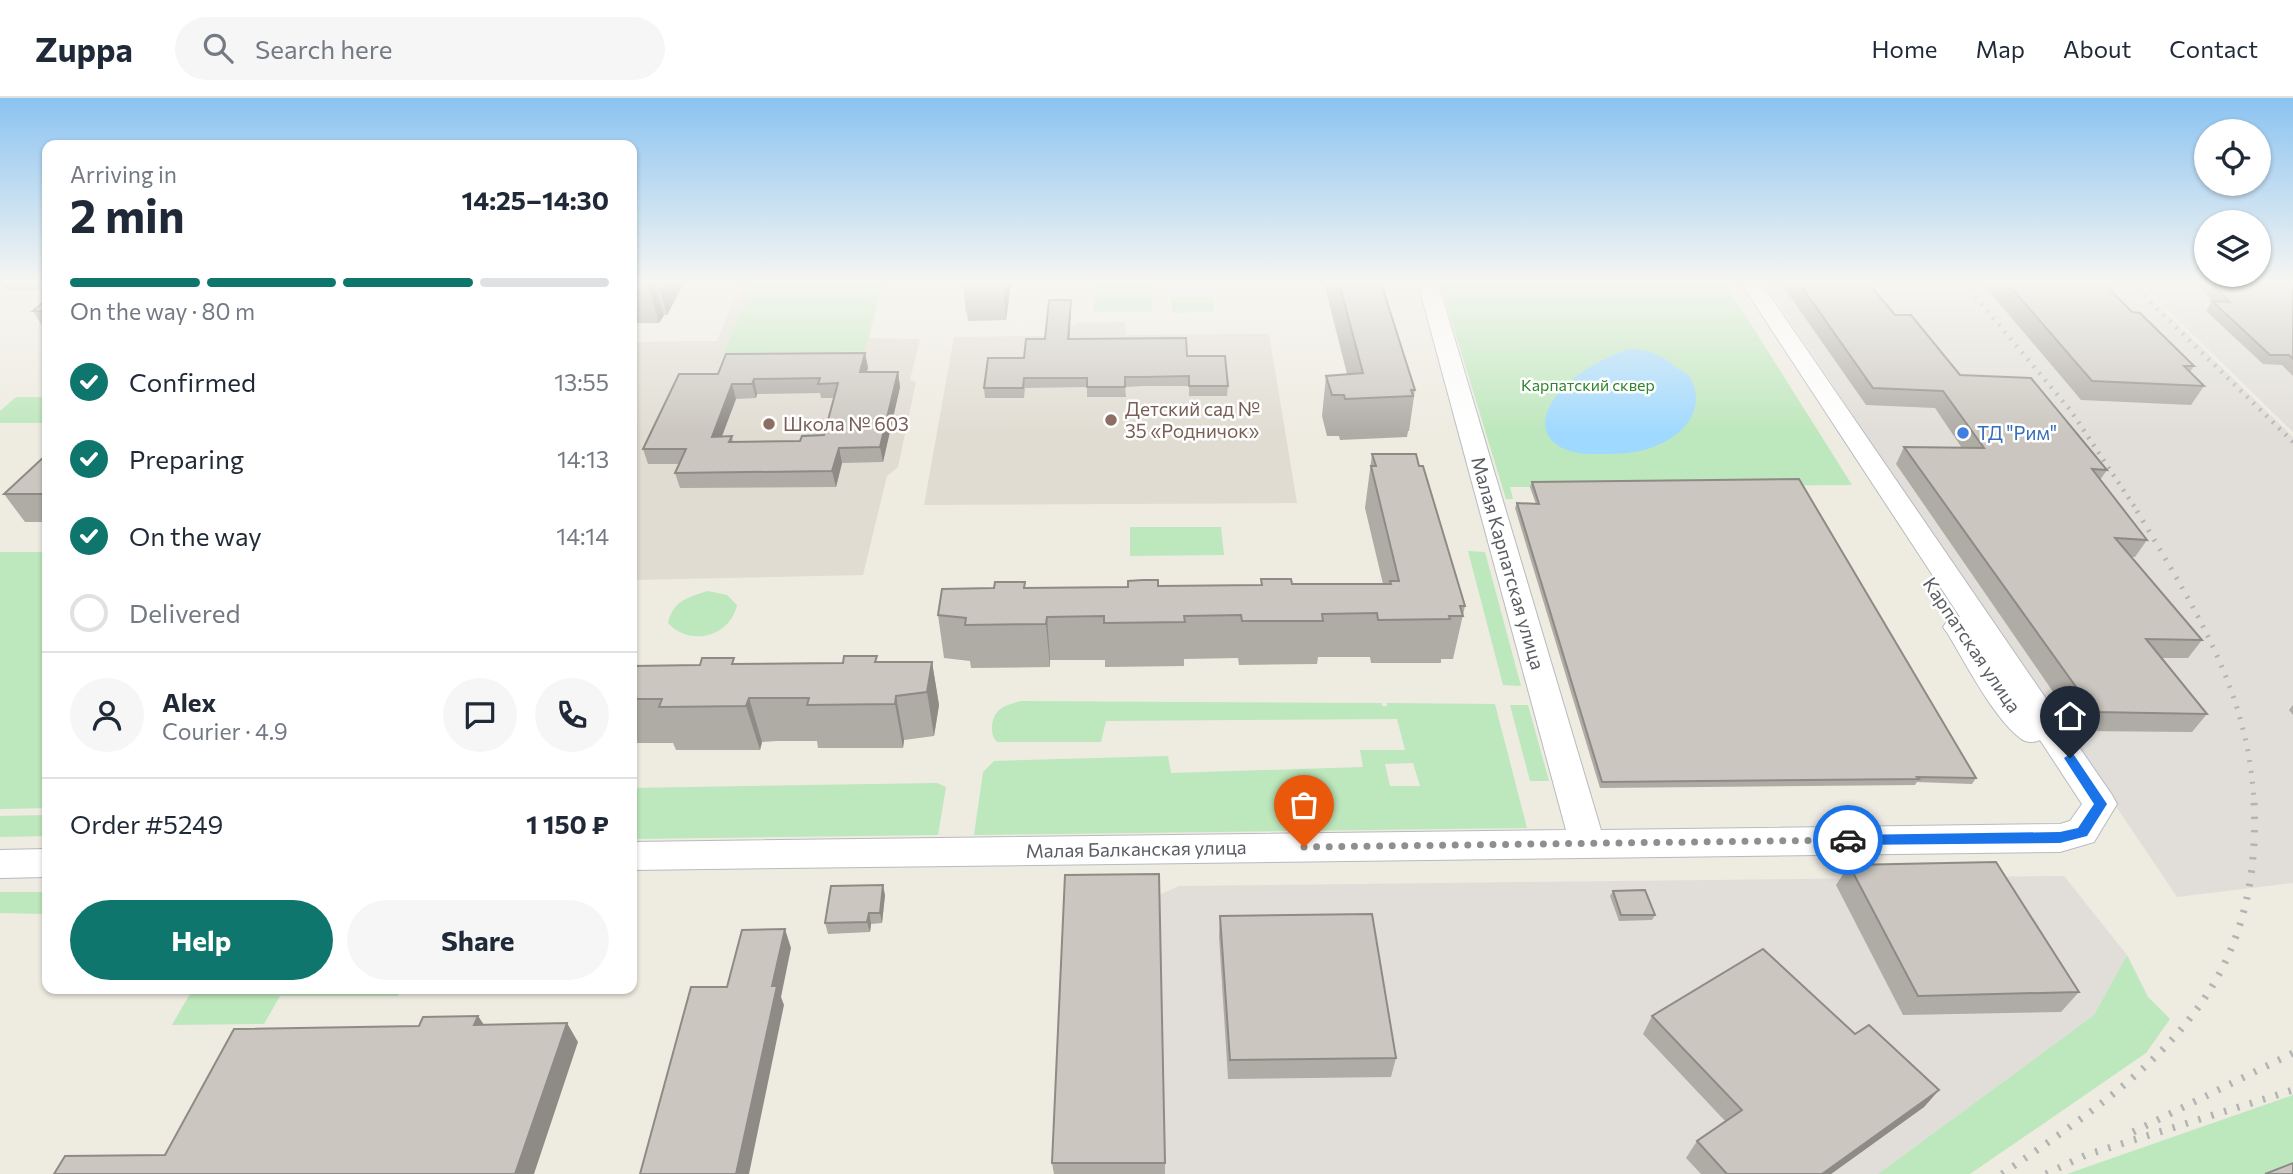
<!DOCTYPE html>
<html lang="en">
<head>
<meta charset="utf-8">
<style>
  body { margin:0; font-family:Commissioner,sans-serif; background:#f6f6f7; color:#1f2937; height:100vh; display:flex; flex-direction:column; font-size:26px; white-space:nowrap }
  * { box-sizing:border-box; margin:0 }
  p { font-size:23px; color:#747a83 }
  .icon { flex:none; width:38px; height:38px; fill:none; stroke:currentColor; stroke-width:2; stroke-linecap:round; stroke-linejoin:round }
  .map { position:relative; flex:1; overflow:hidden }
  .details { position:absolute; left:42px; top:42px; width:595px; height:854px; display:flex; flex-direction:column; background:#fff; border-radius:14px; box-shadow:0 2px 5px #0004 }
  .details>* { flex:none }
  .buttons { position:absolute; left:2194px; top:21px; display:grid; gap:14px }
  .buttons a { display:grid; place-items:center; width:77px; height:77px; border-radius:50%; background:#fff; box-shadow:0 2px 5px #0004; font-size:35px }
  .pin { position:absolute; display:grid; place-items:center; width:60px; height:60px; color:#fff; margin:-72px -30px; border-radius:50% 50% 50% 0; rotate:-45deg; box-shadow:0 0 7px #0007 }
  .pin .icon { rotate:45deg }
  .courier { position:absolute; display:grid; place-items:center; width:70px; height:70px; margin:-35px; border:5px solid #1a73e8; border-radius:50%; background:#fff; color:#222; box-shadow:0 2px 9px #0007 }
  .headline em { font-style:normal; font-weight:700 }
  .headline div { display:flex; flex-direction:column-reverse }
  .headline { display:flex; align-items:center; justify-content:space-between; height:119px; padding:0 28px }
  h1 { font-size:46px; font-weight:700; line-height:52px }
  .bar { display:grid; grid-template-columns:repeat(4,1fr); gap:10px 7px; align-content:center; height:84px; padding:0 28px }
  .bar i { height:9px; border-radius:5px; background:#e0e1e3 }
  .bar .selected { background:#0f766e }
  .bar p { grid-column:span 4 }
  .line { display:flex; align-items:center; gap:18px; padding:0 28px; border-top:2px solid #e0e1e3 }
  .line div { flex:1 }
  .round { display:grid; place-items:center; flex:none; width:74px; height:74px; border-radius:37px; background:#f6f6f7 }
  ol { padding:0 28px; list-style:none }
  li { display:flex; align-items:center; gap:21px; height:77px }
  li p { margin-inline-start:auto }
  li .icon { padding:7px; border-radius:50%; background:#0f766e; color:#fff; stroke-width:4 }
  li:last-child { color:#747a83 }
  li i { width:38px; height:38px; border:4px solid #e0e1e3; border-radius:50% }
  .primary-button { display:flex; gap:14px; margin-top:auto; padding:14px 28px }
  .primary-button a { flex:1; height:80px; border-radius:42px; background:#0f766e; color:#fff; font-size:28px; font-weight:700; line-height:80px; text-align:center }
  .primary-button a+a { background:#f6f6f7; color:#1f2937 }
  header { display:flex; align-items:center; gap:42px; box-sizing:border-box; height:98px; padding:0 35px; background:#fff; border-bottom:2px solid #e0e1e3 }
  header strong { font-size:33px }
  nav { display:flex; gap:38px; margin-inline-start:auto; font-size:24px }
  .search { width:490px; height:63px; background:#f6f6f7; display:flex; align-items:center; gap:18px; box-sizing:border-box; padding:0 24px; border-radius:38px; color:#747a83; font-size:26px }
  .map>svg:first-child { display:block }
  .industrial { fill:#e1ded9 }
  .education { fill:#e0dcd2 }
  .green { fill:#bde7bc; fill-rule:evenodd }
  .water { fill:#a0d9ff }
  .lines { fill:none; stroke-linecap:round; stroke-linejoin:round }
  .street-casing { stroke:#b7babf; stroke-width:2 }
  .street { fill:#fff; fill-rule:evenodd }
  .rail-far2 { stroke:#b3b4b4; stroke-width:4.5; stroke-dasharray:2 7; stroke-linecap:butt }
  .rail-far1 { stroke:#b3b4b4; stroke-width:5; stroke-dasharray:2 9; stroke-linecap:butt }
  .rail { stroke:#b3b4b4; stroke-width:7; stroke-dasharray:2.5 11; stroke-linecap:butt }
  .wall { fill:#afaba5; fill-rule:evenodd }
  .shaded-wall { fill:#8e8b86 }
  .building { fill:#cbc7c0; stroke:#8e8b86; stroke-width:2; fill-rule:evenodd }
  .route { fill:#1a73e8 }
  .done { stroke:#8e8f8f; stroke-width:7; stroke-dasharray:0 12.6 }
  .education-dot { fill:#8d6e63; stroke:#fff; stroke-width:2.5 }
  .shop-dot { fill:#3f7fe0; stroke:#fff; stroke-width:2.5 }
  .labels { text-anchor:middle; stroke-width:5; stroke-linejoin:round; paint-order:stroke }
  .far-park-label { font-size:16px; fill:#2f862f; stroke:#fff }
  .education-label { font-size:19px; fill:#785e54; stroke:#fff; text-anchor:start }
  .shop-label { font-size:19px; fill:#366cbe; stroke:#fff; text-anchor:start }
  .street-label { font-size:19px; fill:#5a5e63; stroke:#fff }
</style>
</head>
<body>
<header>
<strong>Zuppa</strong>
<div class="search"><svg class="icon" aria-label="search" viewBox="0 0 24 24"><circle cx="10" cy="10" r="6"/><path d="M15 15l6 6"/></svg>Search here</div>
<nav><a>Home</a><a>Map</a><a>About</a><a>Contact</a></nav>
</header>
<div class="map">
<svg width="2293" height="1076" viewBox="0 0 2293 1076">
  <rect width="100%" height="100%" fill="#eeebe1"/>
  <!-- industrial -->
  <g class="industrial">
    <path d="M1764,185H2136L2293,339V785L2177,799Z"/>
    <path d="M2141,185H2293V334L2192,236Z"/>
    <path d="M2064,778L2127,857L2094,917L1878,1076H1165L1159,797L1179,788Z"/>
  </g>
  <!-- education -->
  <g class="education">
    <path d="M740,185H883L869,240L920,241L910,282L916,284L898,369L887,378L863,477L632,482V244L717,243Z"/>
    <path d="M1125,224L1126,237L1269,236L1297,405L924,407L954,239L1050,238L1077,225Z"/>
  </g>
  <!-- green -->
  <g class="green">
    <path d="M753,185H882L864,253L724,255Z"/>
    <path d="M1440,185H1725L1852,387L1510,389L1513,401H1506Z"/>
    <path d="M1096,187H1152V214H1094Z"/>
    <path d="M1171,199H1213L1214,214L1172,215Z"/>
    <path d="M16,299H47V325H0V313Z"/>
    <path d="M1130,429H1221L1224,457L1130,458Z"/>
    <path d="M1468,453L1485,454L1521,588L1503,587Z"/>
    <path d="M0,454H47V710L0,711Z"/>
    <path d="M708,493L727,497L737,507C730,539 690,549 668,525C673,503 688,499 708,493Z"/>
    <path d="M1021,603L1382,605V608H1387V605L1495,606L1527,730L974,737L983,674L994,663L1168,658L1171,675L1363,669L1360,652H1405L1397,621L1106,623L1101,644H997C992,638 992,635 992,628C994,610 1006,607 1021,603ZM1413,665L1420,688H1390L1385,666Z"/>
    <path d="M1510,607H1528L1549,683H1530Z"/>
    <path d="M937,685L946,689L938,737L632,741V690Z"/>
    <path d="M47,717V738L0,739V718Z"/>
    <path d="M0,794H47V816L0,815Z"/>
    <path d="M2127,857L2148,899L2170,921L2146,955L1970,1076H1878L2094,917Z"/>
    <path d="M400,893L398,898H280L264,926L172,927L191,894Z"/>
    <path d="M2293,997V1066L2267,1076H2067Z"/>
  </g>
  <!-- water -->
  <path class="water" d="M1629,251C1651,251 1661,257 1677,270C1681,273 1687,275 1690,279C1708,312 1683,339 1650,350C1633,356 1614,356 1597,356C1552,358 1527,330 1561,292C1579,273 1605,259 1629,251Z"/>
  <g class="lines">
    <defs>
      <g id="street">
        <path d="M1418,185H1438L1601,732L2060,726L2070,723L2082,706L2040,642C2033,645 2026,645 2020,640C1993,619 1966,566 1948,536L1943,529L1948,522L1960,519L1741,185H1761L2112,697L2117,706L2094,744L2060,754L632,772V744L1566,732Z"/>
        <path d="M47,751V779L0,780V752Z"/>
      </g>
    </defs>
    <!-- street casing -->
    <use href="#street" class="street-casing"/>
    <!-- street -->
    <use href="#street" class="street"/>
    <!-- rail-far2 -->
    <g class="rail-far2">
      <path d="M1964,185L2071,313L2138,414"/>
      <path d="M2131,185L2293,344"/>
    </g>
    <!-- rail-far1 -->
    <path class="rail-far1" d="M2137,413C2193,508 2249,592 2254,706"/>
    <!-- rail -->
    <g class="rail">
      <path d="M2133,1034L2293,955"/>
      <path d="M2002,1076C2147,977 2263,898 2254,704"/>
      <path d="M2046,1076L2086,1057L2293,992"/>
    </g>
  </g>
  <!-- wall -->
  <g class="wall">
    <path d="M1,185H47V192H6Z"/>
    <path d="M632,185H684L667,217H664L659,225H632Z"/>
    <path d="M963,185H1011L1006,222L968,223L967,215H966Z"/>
    <path d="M1324,185H1381L1415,292L1409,333H1408L1407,339L1340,342L1339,338H1327L1322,318L1326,278L1347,276Z"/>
    <path d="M1788,185H1868L1895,217L1960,277L2107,372L2100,382L2147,442L2135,459H2131L2202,542L2188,560H2162L2207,616L2192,634L2080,633L1896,366L1904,349L1962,350L1935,310L1866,307L1785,191Z"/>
    <path d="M1982,185H2103L2132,214L2194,268L2190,274L2204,288L2191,307L2081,302Z"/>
    <path d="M2194,185H2293V278L2282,267L2263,266L2206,213L2212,203H2213Z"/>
    <path d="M47,201V235L33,213Z"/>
    <path d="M1071,202L1069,241L1187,258L1228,288L1227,298H1189V288H1144L1125,289L1126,299H1087V289L1025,290L1024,300H985L984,290L1024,260L1045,241Z"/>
    <path d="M865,255L868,270L866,274H898L900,289L883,364L842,365L836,389L680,390L675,375L679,366H648L643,351L718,276ZM820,295L821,300H834L824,337L800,343L733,344L732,338H722L736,301L756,300L757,296Z"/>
    <path d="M47,356V424H25L4,396Z"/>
    <path d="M1372,356L1465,508L1453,561H1441V565H1371L1370,559H1318L1317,566L1239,567L1238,560L1184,561V568L1105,569V562H1050V569L971,570L970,563L944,560L938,517L994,490L1025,484V490L1261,487V481L1292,486H1383L1365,410Z"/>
    <path d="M1532,384L1976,680L1972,686L1917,684L1915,687L1600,690L1515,410L1517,405L1536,406L1530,389Z"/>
    <path d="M932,564L939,607L934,638L904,642L903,650H818L817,643H777L762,644L760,652H676L673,645H632V568Z"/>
    <path d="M2293,607V617L2289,612Z"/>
    <path d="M1849,767L2079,894L2061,914L1903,917L1836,787Z"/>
    <path d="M1613,793L1655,817L1652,822L1619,823L1610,798Z"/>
    <path d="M885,797L882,825L871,826L870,834L828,836L825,825Z"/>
    <path d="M1220,818L1396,960L1391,979L1228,981L1219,838Z"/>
    <path d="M1652,918L1855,936L1939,992L1924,1009L1831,1076H1701L1686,1060L1697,1043L1726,1024L1643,936Z"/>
    <path d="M1052,1065H1165V1076H1054Z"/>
  </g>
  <!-- shaded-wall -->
  <g class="shaded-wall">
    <path d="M649,185H654L664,217L659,225L648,186Z"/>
    <path d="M658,185H684L667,217Z"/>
    <path d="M1003,185H1011L1006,222Z"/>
    <path d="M1071,202V211L1069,251L1068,241Z"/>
    <path d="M865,255L868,270L862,289L860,274Z"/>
    <path d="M898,274L900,289L883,364L880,349Z"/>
    <path d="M754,281L757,296L756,300L752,286Z"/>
    <path d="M732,286L736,301L716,354L712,339Z"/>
    <path d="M839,350L842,365L836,389L832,373Z"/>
    <path d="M1047,519L1050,562V569L1046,526Z"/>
    <path d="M932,564L939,607L934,638L927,594Z"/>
    <path d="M896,598L904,642L903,650L895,606Z"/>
    <path d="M749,600L762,644L760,652L746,608Z"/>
    <path d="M883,787L885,797L882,825L880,815Z"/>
    <path d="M869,815L871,826L870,834L867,824Z"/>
    <path d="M785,831L791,850L781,899L784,907L749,1076H736L772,888Z"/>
    <path d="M478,918L491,937L474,927Z"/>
    <path d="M567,925L578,944L534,1076H515Z"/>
    <path d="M1939,992L1924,1009L1831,1076H1822Z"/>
  </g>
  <!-- building -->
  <g class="building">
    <path d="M632,185H649L648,186H632Z"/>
    <path d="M1339,185H1381L1415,292H1411L1413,298L1345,301L1344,297H1332L1326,278L1363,275Z"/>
    <path d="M1799,185H1868L1895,217H1911L1960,277L2031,280L2107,372L2092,371L2147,442L2115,440L2202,542L2146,541L2207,616L2094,614L1904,349L1984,350L1943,293L1873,290Z"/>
    <path d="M2007,185H2103L2132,214L2140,215L2194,268H2184L2204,288L2092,283Z"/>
    <path d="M2210,185H2293V261L2289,257H2270L2212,203L2230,204Z"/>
    <path d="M47,201V213H33Z"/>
    <path d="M1049,202H1071L1068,241L1186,240L1187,258H1225L1228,288H1189V278L1144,279H1125V289H1087V280H1024L1023,290H984L988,260H1024L1026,241H1045Z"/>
    <path d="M865,255L860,274H898L880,349L839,350L832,373L675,375L686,351H643L679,276H718L726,256ZM820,280L818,286L838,285L824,337L802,338L800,343L729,344L732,338L712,339L732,286H752L754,281Z"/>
    <path d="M47,356V396H4Z"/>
    <path d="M1372,356H1416L1419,368H1423L1465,508H1460L1463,518H1449L1450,521L1378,522L1377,515L1322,516L1323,523H1242L1241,517L1184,518L1185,524L1104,525V518L1047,519L1046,526L965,527L966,520L938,517L942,491L994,490L995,484H1025L1024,490L1128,489V483L1143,482H1158V488L1262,487L1261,481H1291L1292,486H1391L1390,483H1399L1371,368H1376Z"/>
    <path d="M1799,381L1976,680L1917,679L1919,681L1602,684L1517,405L1539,406L1532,384Z"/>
    <path d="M844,558H877L875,564H932L927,594L896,598L895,606L807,607L809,600H749L746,608L659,609L662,601H632V568L700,567L702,560H734L732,566L843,565Z"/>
    <path d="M1996,764L2079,894L1918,898L1849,767Z"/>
    <path d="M1159,776L1165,1065H1052L1065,777Z"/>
    <path d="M883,787L880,815H869L867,824L825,825L831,788Z"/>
    <path d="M1645,792L1655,817H1621L1613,793Z"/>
    <path d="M1372,816L1396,960L1230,962L1220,818Z"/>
    <path d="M785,831L772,888H777L736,1076H640L691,889H727L742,832Z"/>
    <path d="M1763,851L1855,936L1869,927L1939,992L1822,1076H1727L1697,1043L1742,1012L1652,918Z"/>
    <path d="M478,918L474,927L567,925L515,1076H54L65,1058L165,1057L234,931L419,928L423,919Z"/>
    <path d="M2293,1065V1076H2265Z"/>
  </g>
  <!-- sky -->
  <linearGradient id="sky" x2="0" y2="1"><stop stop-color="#8bc3f1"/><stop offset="0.55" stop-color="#f7f6f2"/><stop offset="1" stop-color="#f7f6f2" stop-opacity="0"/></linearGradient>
  <rect width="2293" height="336" fill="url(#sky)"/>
  <!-- route -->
  <path class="route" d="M2070,656L2074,657L2107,706L2087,738L2060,745L1848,747L1841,742L1848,737L2060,734L2078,730L2094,706L2064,660Z"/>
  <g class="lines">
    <!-- done -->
    <path class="done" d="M1304,749L1848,742"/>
  </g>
  <!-- markers -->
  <g class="education-dot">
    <circle cx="1111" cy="322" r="7"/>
    <circle cx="769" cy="326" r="7"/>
  </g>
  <circle class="shop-dot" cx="1963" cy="335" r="7"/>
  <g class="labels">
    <!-- far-park labels -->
    <g class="far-park-label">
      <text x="1588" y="293">Карпатский сквер</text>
    </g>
    <!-- education labels -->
    <g class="education-label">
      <text x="1125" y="318">Детский сад №<tspan x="1125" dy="22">35 «Родничок»</tspan></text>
      <text x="783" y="333">Школа № 603</text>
    </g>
    <!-- shop labels -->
    <g class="shop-label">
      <text x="1977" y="342">ТД "Рим"</text>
    </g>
    <!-- street labels -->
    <g class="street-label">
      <text transform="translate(1508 465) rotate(74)" y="7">Малая Карпатская улица</text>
      <text transform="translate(1972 547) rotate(56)" y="7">Карпатская улица</text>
      <text transform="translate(1136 751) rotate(-1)" y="7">Малая Балканская улица</text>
    </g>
  </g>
</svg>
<div class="buttons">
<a><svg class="icon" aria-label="locate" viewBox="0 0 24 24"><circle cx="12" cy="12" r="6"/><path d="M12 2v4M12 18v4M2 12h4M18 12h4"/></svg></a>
<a><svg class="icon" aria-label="layers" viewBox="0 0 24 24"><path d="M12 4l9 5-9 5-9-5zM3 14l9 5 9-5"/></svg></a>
</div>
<div class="pin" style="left:1304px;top:749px;background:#ea580c"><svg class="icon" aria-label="bag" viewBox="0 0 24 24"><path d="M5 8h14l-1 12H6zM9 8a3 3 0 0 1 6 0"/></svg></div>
<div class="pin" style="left:2070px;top:660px;background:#1f2937"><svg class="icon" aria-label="home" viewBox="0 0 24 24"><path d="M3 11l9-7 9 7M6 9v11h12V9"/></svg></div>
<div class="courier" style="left:1848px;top:742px"><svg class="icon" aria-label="car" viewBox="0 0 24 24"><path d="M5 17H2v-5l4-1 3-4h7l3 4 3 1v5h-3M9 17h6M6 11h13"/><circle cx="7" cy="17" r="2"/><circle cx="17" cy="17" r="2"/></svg></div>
<section class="details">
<div class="headline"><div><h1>2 min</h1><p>Arriving in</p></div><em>14:25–14:30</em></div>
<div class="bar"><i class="selected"></i><i class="selected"></i><i class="selected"></i><i></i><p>On the way · 80 m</p></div>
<ol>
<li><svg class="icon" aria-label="check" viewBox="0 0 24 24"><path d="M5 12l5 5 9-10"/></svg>Confirmed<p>13:55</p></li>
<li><svg class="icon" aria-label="check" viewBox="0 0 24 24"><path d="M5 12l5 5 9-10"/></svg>Preparing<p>14:13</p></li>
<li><svg class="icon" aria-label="check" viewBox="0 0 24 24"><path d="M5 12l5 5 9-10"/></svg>On the way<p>14:14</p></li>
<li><i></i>Delivered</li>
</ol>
<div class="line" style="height:126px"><a class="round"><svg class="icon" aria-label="person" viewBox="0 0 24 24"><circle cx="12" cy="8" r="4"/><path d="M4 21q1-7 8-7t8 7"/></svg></a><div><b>Alex</b><p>Courier · 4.9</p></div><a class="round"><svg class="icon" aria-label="chat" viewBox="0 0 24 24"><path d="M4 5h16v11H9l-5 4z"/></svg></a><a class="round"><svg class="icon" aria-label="phone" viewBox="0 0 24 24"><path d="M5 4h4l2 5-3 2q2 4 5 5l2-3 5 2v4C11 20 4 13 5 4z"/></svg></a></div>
<div class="line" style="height:91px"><div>Order #5249</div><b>1 150 ₽</b></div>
<div class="primary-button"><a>Help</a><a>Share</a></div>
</section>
</div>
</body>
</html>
